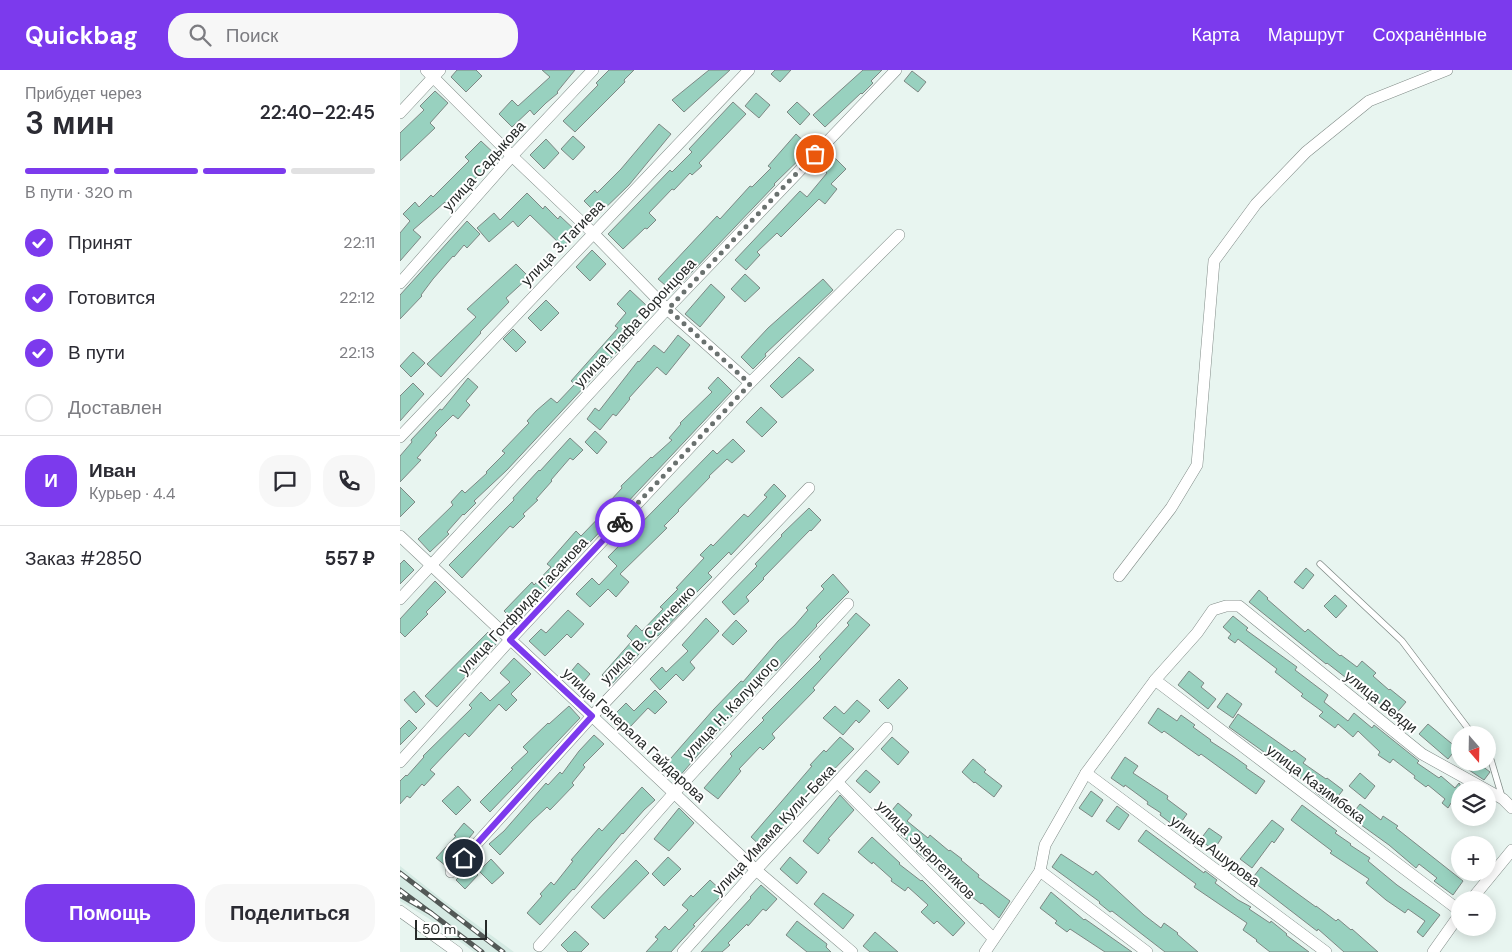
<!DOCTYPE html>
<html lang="ru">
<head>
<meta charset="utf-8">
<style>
  body { margin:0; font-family:"DM Sans",sans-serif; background:#f7f7f7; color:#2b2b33; height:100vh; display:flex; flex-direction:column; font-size:19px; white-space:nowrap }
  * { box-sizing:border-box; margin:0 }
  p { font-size:16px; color:#7c7c81 }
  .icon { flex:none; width:28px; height:28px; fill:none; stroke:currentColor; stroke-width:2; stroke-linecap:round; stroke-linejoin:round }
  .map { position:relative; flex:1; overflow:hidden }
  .drawer { display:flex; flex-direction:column; background:#fff; width:400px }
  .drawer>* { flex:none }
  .needle { width:32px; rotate:160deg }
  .buttons { position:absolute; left:1051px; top:656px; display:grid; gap:10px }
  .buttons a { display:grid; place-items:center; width:45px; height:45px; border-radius:50%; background:#fff; box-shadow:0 2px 12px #0003; font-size:25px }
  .scale { position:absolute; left:15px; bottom:12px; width:72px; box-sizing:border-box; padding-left:5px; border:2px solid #262a29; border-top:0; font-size:14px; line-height:18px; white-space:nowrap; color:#262a29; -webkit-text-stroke:4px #fff; paint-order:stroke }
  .pin { position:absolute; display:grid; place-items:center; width:42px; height:42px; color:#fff; margin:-21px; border:2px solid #fff; border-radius:50%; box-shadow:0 1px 5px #0007 }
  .courier { position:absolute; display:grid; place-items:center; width:50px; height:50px; margin:-25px; border:4px solid #7c3aed; border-radius:50%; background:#fff; color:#222; box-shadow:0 1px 6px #0007 }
  .head em { font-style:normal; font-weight:600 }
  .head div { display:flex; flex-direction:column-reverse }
  .head { display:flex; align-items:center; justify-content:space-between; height:85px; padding:0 25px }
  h1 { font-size:32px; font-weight:600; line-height:38px }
  .bar { display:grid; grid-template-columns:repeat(4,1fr); gap:8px 5px; align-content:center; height:60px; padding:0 25px }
  .bar i { height:6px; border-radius:4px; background:#e1e1e2 }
  .bar .on { background:#7c3aed }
  .bar p { grid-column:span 4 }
  .line { display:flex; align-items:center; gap:12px; padding:0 25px; border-top:1px solid #e1e1e2 }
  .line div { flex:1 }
  .round { display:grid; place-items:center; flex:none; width:52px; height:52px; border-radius:20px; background:#f7f7f7 }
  ol { padding:0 25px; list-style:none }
  li { display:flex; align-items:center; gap:15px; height:55px }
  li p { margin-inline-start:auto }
  li .icon { padding:5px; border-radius:50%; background:#7c3aed; color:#fff; stroke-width:4 }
  li:last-child { color:#7c7c81 }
  li i { width:28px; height:28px; border:2px solid #e1e1e2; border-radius:50% }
  .button { display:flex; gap:10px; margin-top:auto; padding:10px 25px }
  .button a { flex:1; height:58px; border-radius:20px; background:#7c3aed; color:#fff; font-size:20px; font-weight:600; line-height:58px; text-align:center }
  .button a+a { background:#f7f7f7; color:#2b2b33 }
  header { display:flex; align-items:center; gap:30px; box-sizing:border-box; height:70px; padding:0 25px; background:#7c3aed; color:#fff }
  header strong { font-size:24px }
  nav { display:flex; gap:28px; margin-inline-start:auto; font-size:18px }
  .search { width:350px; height:45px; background:#f7f7f7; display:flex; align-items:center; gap:12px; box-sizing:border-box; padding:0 18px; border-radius:20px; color:#7c7c81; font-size:19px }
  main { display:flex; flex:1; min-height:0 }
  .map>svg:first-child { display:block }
  .built { fill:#d5eae3 }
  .building { fill:#98d1bf; stroke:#7d8884 }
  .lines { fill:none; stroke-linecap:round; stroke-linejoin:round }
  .service-casing { stroke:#808b87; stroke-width:7 }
  .minor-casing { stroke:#808b87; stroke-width:12 }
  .service { stroke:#fff; stroke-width:5.5 }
  .minor { stroke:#fff; stroke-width:11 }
  .rail-casing { stroke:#525856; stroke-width:5 }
  .rail { stroke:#fff; stroke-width:3; stroke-dasharray:9; stroke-linecap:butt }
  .done { stroke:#6a716f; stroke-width:5; stroke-dasharray:0 9 }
  .route { stroke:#7c3aed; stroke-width:6 }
  .labels { text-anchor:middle; stroke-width:4; stroke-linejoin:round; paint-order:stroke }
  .street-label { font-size:15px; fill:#262a29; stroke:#fff }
</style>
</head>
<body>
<header>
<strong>Quickbag</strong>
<div class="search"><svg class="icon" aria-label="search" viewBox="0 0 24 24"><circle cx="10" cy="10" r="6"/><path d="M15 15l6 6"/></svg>Поиск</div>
<nav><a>Карта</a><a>Маршрут</a><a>Сохранённые</a></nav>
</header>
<main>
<section class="drawer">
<div class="head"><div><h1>3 мин</h1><p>Прибудет через</p></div><em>22:40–22:45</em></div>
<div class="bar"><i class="on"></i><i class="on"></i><i class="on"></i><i></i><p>В пути · 320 m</p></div>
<ol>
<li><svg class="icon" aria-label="check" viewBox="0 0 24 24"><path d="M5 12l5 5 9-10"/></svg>Принят<p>22:11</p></li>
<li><svg class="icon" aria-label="check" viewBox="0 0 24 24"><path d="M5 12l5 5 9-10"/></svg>Готовится<p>22:12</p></li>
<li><svg class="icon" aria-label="check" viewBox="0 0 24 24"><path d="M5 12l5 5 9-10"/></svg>В пути<p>22:13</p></li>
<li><i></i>Доставлен</li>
</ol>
<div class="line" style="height:90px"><b class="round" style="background:#7c3aed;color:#fff">И</b><div><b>Иван</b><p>Курьер · 4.4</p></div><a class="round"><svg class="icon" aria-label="chat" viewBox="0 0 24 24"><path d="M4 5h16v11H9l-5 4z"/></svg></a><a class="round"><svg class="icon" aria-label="phone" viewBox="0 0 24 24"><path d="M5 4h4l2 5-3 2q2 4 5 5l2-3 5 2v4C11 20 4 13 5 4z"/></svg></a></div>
<div class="line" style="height:65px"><div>Заказ #2850</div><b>557 ₽</b></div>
<div class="button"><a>Помощь</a><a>Поделиться</a></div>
</section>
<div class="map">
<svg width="1112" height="882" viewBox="0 0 1112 882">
  <rect width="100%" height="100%" fill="#e8f5f0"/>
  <!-- built -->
  <path class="built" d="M0,796L43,830L114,882H74L28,848L0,831Z"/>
  <!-- building -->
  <g class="building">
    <path d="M57,0H76L82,6L66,22L51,7Z"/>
    <path d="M142,0H175L157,22L158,23L146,33L134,45L130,40L112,57L99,44L112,30L118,36L150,7Z"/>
    <path d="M209,0H234L224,10L225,12L175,62L163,51L198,15L196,13Z"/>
    <path d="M309,0H330L284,42L272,30Z"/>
    <path d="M375,0H391L380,12L371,4Z"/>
    <path d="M463,0H482L471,11L473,13L462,24L461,23L425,57L413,45Z"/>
    <path d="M512,1L526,12L518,22L504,11Z"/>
    <path d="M35,21L48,33L30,53L35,58L0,91V63L24,40L20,36Z"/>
    <path d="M356,23L370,35L359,48L345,36Z"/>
    <path d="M333,32L346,44L299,93L302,96L292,105L290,103L274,120L272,119L249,143L256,150L247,159L245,158L223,179L208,164L270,100L272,102L292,82L289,79Z"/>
    <path d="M397,32L410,44L400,55L387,42Z"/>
    <path d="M259,54L271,64L229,115L198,145L184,131L195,120L197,123L221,99Z"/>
    <path d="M396,64L411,78L374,114L375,115L273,222L258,209L317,146L320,149L350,116L352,117L371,98L368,96Z"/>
    <path d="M173,66L185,77L173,90L161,79Z"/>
    <path d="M146,69L159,83L144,99L130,85Z"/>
    <path d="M81,71L98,87L62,121L66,125L51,138L45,132L13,160L21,167L0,191V163L10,151L3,144L15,132L19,137L31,125L33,127L69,91L65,87Z"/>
    <path d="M433,86L446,99L431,114L437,119L425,134L419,129L381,167L377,163L357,182L360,185L346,200L335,190L400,121L407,127L427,103L422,98Z"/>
    <path d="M127,123L143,139L145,136L158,149L160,146L177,162L163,177L130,145L118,157L113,151L89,172L77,158L94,143L100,150Z"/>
    <path d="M67,151L80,164L67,178L64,175L54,187L53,186L33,209L21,225L22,226L0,249V225Z"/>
    <path d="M192,180L206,194L190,211L176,197Z"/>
    <path d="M116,194L129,207L106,228L109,232L80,262L81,263L41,307L27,294L76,247L67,239Z"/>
    <path d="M345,204L360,218L345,232L331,219Z"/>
    <path d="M423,209L433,220L365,284L366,286L353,299L341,287L368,258Z"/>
    <path d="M311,214L325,227L300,257L285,244Z"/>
    <path d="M230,220L247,236L233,251L240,257L107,400L74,431L76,433L64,445L63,444L47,462L49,464L30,482L18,469L53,435L51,432L62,420L65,423L87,403L86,402L105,383L102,381L129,353L127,351L136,341L151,328L157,333L175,314L171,311L218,258L215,256L226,243L217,234Z"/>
    <path d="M146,230L159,243L141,261L128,248Z"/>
    <path d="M113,259L126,272L116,282L103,269Z"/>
    <path d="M278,265L290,275L266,305L257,297L229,328L230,329L216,346L213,344L200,360L187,349L195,338L199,341L238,291L239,292L254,275L264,283Z"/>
    <path d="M13,282L25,293L11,307L0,296Z"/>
    <path d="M399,287L414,300L382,328L370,316Z"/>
    <path d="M318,307L332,321L115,552L104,541L132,512L134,515L151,497L147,494L176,461L181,466L213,433L210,431L222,418L221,416L251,387L252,388L272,370L269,368L281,354L280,353L312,322L308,318Z"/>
    <path d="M68,308L78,317L66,331L70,335L58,349L53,345L35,363L37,365L17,388L21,390L0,412V386L12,372L11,370L40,339L42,340Z"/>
    <path d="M13,313L24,324L0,351V326Z"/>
    <path d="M361,337L377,352L362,367L346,352Z"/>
    <path d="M195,361L207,372L197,384L185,372Z"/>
    <path d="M170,368L183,380L173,390L170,388L151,410L152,411L136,429L138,430L123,444L125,446L113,458L110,456L62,508L49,495L114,430L113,428L139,400L140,401Z"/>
    <path d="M333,369L345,381L332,393L327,389L309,406L310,407L278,440L279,441L264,456L267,458L220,504L229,512L216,527L208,519L190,537L176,524L192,508L199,515L217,496L208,487L313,380L317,384Z"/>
    <path d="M374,414L386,426L331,485L329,482L308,503L312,507L286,533L288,535L258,566L256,565L212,614L202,605L232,571L227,566L236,555L242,561L263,539L260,537L278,519L276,518L304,488L300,485L311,474L313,476L344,444L348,447L367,427L364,425Z"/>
    <path d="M0,417L15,432L0,447Z"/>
    <path d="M409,438L421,450L411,461L410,460L363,508L364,509L346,527L349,531L334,545L322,532L357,496L355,494L382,466L381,465Z"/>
    <path d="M4,490L14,500L0,514V494Z"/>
    <path d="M906,498L914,505L903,519L894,512Z"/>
    <path d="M433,504L449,522L416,555L417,556L394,581L376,601L375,600L329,649L278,708L264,696L313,640L341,611L343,612L378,571L395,555L408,540L406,538L424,519L421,516Z"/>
    <path d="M35,511L46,522L26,542L28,544L5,567L0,562V549Z"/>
    <path d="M859,520L868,528L867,529L905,562L908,559L940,586L941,585L957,597L962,591L976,603L973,606L989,620L990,619L1006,632L994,646L975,630L973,633L962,624L968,618L948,602L945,607L927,593L926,594L849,532Z"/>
    <path d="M935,525L947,536L936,548L924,536Z"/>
    <path d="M168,540L184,554L171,568L167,564L145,586L129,571L141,559L146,563Z"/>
    <path d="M456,543L470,555L413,618L415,620L372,664L375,668L363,680L360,677L339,699L341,701L318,729L304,718L332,686L330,684L364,650L362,648L421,589L419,587L449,555L447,553Z"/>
    <path d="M833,546L848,558L846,560L897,597L895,600L928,625L924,632L948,651L954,643L972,658L974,655L1019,691L1017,693L1039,708L1041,706L1055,718L1059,713L1060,714V740L1051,733L1048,738L1042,733L1045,729L1028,715L1026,717L1014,708L1015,706L993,689L990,693L978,685L980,682L958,661L953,667L938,654L935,658L919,646L923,642L901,626L903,624L875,602L877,599L838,569L835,573L828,568L831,564L823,557Z"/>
    <path d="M306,548L319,561L290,592L295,598L283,611L276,604L260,620L250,609L262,597L266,602L288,581L282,575Z"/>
    <path d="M336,550L347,561L333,575L322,565Z"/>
    <path d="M88,562L98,572L37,637L25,626Z"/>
    <path d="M114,588L131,604L111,624L117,630L106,641L99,634L69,667L65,663L30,700L35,704L24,716L22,714L10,728L7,726L0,734V711L6,705L7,706L24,687L23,686L72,638L69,635L81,622L90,631L110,612L100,603Z"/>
    <path d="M178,593L190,604L180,616L168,605Z"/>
    <path d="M789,601L804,613L801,617L816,629L808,639L778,615Z"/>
    <path d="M499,609L508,618L488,639L479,630Z"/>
    <path d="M255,620L267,632L255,644L248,638L229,658L215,644L226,633L234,641Z"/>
    <path d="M14,621L25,634L16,643L4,630Z"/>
    <path d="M827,623L842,634L833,648L817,637Z"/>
    <path d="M457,630L470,641L459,653L456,650L443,665L423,648L435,636L444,644Z"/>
    <path d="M169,636L180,648L90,742L80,732L113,699L111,698L128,682L123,677L148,653L149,654Z"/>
    <path d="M758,638L777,651L781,645L795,655L793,657L811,670L810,671L833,686L847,696L846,698L865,711L856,724L801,684L799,686L764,661L762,663L748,653Z"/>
    <path d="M838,644L892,682L894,680L906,689L903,693L926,709L927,708L943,720L932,734L915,722L917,720L829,657Z"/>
    <path d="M9,650L17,658L0,675V659Z"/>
    <path d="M1028,654L1057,678L1048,689L1019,664Z"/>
    <path d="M194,665L204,674L183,695L185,697L172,713L174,715L150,740L147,737L132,751L100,785L89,774L104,761L146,713L148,715L160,702L162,704L179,681Z"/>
    <path d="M440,667L454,679L404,730L407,732L396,744L395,742L363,778L351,767L412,696L410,695L424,680L426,682Z"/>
    <path d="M492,667L509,682L498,695L481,679Z"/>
    <path d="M725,687L738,696L733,703L768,726L767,729L787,744L777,758L760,745L761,743L747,734L748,732L725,715L724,717L711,708Z"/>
    <path d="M573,689L586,700L584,702L602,716L594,727L575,712L574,713L562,702Z"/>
    <path d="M1057,692H1077L1090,702L1084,710Z"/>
    <path d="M466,700L480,712L470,723L456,711Z"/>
    <path d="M960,703L975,716L965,729L949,716Z"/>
    <path d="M58,716L71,730L56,745L42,731Z"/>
    <path d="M242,717L255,730L244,740L223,764L222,763L174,820L173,819L140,855L127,843L142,826L140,824L151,812L154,815L173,791L171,790L199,758L202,761Z"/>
    <path d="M691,721L703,730L692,747L679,738Z"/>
    <path d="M440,725L454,740L428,769L430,770L418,784L403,771Z"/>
    <path d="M498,733L512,745L507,751L528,768L530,765L549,781L550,780L562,789L561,790L579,805L578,807L610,831L599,848L582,833L581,834L549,809L550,807L529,792L516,781L518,779L501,765L506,759L488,745Z"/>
    <path d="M960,734L981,750L983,746L998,756L996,758L1063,811L1053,825L1034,811L1037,808L1019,794L1016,798L989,775L950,747Z"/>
    <path d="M902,735L937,761L935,763L951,774L950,775L970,788L968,791L997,815L1040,845L1023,867L1017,862L1025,851L1008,839L1005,843L986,830L966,813L969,809L930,783L932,781L891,750Z"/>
    <path d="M717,736L729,745L719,760L706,751Z"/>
    <path d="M279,738L294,753L269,781L254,769Z"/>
    <path d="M872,750L884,759L874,773L872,771L852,798L840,789Z"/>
    <path d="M64,753L74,762L46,796L36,788L56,766L54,765Z"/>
    <path d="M809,758L822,767L814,780L800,770Z"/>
    <path d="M746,760L804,803L805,801L817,810L815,813L838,830L851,837L849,839L870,853L871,851L887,864L886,865L909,882H870L856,871L857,870L843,860L847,853L794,817L796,814L738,771Z"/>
    <path d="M472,767L500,793L499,794L521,811L522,810L565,853L553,866L537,851L534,854L521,842L528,835L508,817L505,821L491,811L492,809L473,792L472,794L458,782Z"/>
    <path d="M661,784L693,805L696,801L744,845L761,858L764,853L778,863L777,864L798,882H765L712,841L710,842L699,833L700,832L652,797Z"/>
    <path d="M268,787L281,799L264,816L252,804Z"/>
    <path d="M390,787L407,802L397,814L380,799Z"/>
    <path d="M91,789L104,803L92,814L79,801Z"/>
    <path d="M236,790L249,803L204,849L191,837Z"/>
    <path d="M69,796L78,805L65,819L56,810Z"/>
    <path d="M861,797L916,837V836L936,851L938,849L951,860L952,859L978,882H944L918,859L917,861L851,810Z"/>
    <path d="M310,810L324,823L293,855L295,856L281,871L271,882H246L258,869L255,867L265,856L269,860L288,840L282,835L291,825L293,827Z"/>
    <path d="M361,815L377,829L366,841L363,839L348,856L347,854L328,873L330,875L322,882H301L351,828L350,827Z"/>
    <path d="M651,822L684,850L685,849L732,882H705L670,859L667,862L655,853L657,851L640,838Z"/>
    <path d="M423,823L454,845L443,859L414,834Z"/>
    <path d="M397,851L427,874L426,877L431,882H407L386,865Z"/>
    <path d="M175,861L189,874L181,882H168L161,875Z"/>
    <path d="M475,862L498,882H470L463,876Z"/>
  </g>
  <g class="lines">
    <defs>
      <g id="service">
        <path d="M920,494L1002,571L1073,665"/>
        <path d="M1088,684L1091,690L1102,727"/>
      </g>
      <g id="minor">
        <path d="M26,0L112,86L193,163L267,239L350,313"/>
        <path d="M0,43L40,0"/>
        <path d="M0,213L112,86L193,0"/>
        <path d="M0,367L349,0"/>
        <path d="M0,466L356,800L452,882"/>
        <path d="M719,506L771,438L797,395L814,191L856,134L906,82L969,31L1047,0"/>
        <path d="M0,529L267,239L496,0"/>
        <path d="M755,610L1060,841"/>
        <path d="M0,692L110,570L350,313L499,165"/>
        <path d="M686,703L926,882"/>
        <path d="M438,713L593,868"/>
        <path d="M640,801L747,882"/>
        <path d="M51,802L192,646L409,418"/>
        <path d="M1071,830L1112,780"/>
        <path d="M0,841L57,882"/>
        <path d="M139,876L274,723L448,534"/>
        <path d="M283,882L356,800L487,658"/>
        <path d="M585,882L640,801L645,775L686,703L755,610L797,563L813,540L826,536H839L1022,684L1103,729L1112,738"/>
        <path d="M1033,882L1060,844"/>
      </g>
    </defs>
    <!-- service casing -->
    <use href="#service" class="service-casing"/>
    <!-- minor casing -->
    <use href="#minor" class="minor-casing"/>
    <!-- service -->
    <use href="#service" class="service"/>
    <!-- minor -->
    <use href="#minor" class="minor"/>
    <defs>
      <g id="rail">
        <path d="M0,803L103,882"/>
        <path d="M0,820L31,843L0,825"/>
        <path d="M31,843L82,882"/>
      </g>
    </defs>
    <!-- rail casing -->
    <use href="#rail" class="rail-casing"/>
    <!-- rail -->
    <use href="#rail" class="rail"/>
  </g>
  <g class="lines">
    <!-- done -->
    <path class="done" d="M220,452L350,314L268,239L415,84"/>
    <!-- route -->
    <path class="route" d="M64,788L192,646L110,570L220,452"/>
  </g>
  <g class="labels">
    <!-- street labels -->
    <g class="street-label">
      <text transform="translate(84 96) rotate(-48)" y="5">улица Садыкова</text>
      <text transform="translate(163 173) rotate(-46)" y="5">улица З.Тагиева</text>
      <text transform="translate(235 253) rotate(-47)" y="5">улица Графа Воронцова</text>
      <text transform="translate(123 536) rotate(-47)" y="5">улица Готфрида Гасанова</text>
      <text transform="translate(248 565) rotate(-46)" y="5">улица В. Сенченко</text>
      <text transform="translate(981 632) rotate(39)" y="5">улица Веяди</text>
      <text transform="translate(331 638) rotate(-47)" y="5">улица Н. Калуцкого</text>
      <text transform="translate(234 665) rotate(43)" y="5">улица Генерала Гайдарова</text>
      <text transform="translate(916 714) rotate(37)" y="5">улица Казимбека</text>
      <text transform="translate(374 760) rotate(-47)" y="5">улица Имама Кули-Бека</text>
      <text transform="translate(526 780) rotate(45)" y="5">улица Энергетиков</text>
      <text transform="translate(815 781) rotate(37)" y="5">улица Ашурова</text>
    </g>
  </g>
</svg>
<div class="buttons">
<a><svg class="needle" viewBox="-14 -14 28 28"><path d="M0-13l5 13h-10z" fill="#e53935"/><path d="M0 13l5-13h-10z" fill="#7c7c81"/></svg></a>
<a><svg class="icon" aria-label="layers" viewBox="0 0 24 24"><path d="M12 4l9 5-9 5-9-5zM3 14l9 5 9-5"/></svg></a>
<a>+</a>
<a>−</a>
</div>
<div class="scale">50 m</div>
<div class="pin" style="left:415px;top:84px;background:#ea580c"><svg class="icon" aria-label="bag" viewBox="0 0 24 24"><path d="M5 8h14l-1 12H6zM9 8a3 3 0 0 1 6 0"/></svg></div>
<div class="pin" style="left:64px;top:788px;background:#1f2937"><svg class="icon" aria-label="home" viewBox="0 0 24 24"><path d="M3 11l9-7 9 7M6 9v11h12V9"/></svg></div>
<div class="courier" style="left:220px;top:452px"><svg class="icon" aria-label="bike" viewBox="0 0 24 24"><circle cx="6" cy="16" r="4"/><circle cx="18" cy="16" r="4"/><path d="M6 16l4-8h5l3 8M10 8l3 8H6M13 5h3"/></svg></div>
</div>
</main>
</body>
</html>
